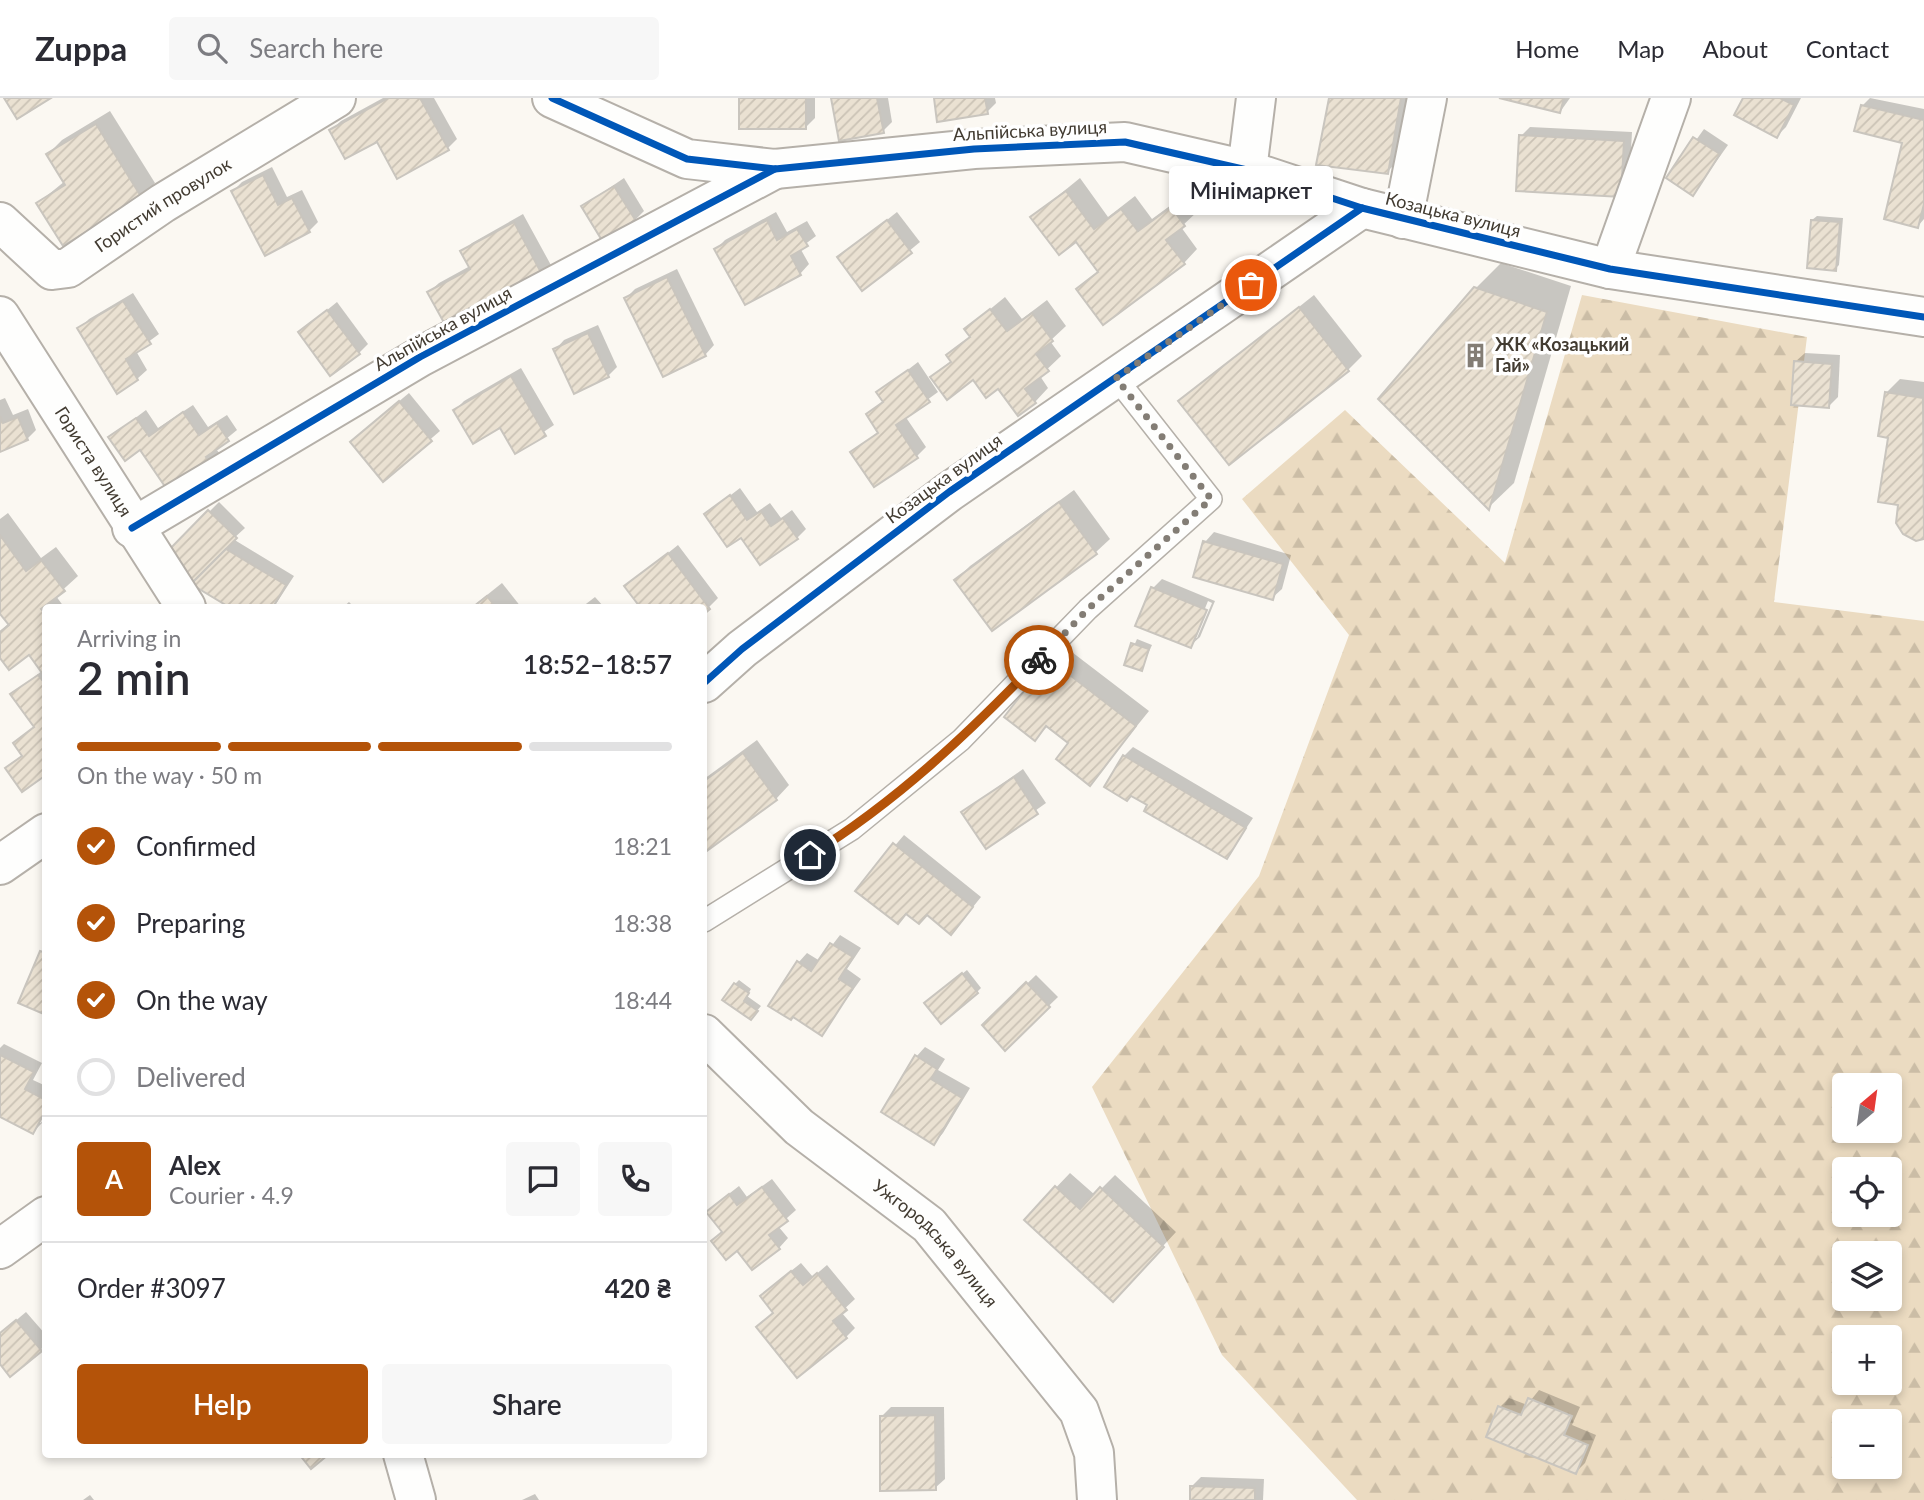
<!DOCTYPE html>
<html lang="en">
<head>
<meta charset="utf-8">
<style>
  body { margin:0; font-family:Lato,sans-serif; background:#f7f7f7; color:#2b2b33; height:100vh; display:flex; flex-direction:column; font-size:26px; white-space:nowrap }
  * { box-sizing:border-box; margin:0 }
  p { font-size:23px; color:#7c7c81 }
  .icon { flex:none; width:38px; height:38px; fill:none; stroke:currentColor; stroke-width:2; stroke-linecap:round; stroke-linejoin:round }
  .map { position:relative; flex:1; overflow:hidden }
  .side { position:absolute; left:42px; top:506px; width:665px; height:854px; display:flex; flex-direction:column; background:#fff; border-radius:7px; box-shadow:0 4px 10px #0003 }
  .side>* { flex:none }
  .needle { width:46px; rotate:29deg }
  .tools { position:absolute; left:1832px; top:975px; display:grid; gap:14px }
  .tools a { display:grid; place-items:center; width:70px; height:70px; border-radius:7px; background:#fff; box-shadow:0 4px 10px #0003; font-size:35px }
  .pin { position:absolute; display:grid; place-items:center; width:60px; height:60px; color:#fff; margin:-30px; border:4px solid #fff; border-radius:50%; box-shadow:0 2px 7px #0007 }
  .courier { position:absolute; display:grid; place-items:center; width:70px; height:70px; margin:-35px; border:5px solid #b45309; border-radius:50%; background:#fff; color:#222; box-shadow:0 2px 9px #0007 }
  .bubble { position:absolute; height:49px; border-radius:7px; background:#fff; box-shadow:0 4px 10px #0003; font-size:23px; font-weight:600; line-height:49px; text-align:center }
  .head em { font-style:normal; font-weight:600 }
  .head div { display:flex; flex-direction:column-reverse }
  .head { display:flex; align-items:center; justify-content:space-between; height:119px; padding:0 35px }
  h1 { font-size:46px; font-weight:600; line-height:52px }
  .bar { display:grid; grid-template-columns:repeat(4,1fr); gap:10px 7px; align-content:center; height:84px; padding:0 35px }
  .bar i { height:9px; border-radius:5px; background:#e1e1e2 }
  .bar .on { background:#b45309 }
  .bar p { grid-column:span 4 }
  .line { display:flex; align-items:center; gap:18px; padding:0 35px; border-top:2px solid #e1e1e2 }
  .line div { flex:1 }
  .round { display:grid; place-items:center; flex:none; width:74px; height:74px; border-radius:7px; background:#f7f7f7 }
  ol { padding:0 35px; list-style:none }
  li { display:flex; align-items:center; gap:21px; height:77px }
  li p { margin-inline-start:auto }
  li .icon { padding:7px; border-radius:50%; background:#b45309; color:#fff; stroke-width:4 }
  li:last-child { color:#7c7c81 }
  li i { width:38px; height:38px; border:4px solid #e1e1e2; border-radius:50% }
  .cta { display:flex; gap:14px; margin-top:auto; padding:14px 35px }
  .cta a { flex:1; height:80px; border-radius:7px; background:#b45309; color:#fff; font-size:28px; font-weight:600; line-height:80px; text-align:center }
  .cta a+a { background:#f7f7f7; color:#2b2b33 }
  header { display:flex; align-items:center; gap:42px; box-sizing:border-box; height:98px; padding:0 35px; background:#fff; border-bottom:2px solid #e1e1e2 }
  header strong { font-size:33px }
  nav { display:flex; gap:38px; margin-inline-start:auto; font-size:24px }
  .search { width:490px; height:63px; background:#f7f7f7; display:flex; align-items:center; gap:18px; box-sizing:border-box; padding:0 24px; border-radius:7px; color:#7c7c81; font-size:26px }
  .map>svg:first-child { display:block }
  .forest { fill:url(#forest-firs); fill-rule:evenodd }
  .shadow { fill:#0003; fill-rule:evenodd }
  .building { fill:url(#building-hatch); stroke:#c9c5be; stroke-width:2 }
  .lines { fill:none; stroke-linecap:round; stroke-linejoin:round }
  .lane-casing { stroke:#b5b0a9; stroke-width:24 }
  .street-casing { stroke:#b5b0a9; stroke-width:42 }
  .lane { stroke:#fefefd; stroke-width:21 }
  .street { stroke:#fefefd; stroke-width:38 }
  .cycleway-casing { stroke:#fff; stroke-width:11 }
  .cycleway { stroke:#0057b8; stroke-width:7 }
  .done { stroke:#837d75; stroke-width:7; stroke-dasharray:0 12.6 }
  .route { stroke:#b45309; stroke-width:9 }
  .labels { text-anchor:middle; stroke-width:7; stroke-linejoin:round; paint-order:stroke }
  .street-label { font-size:18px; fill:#423b31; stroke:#fff }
  .poi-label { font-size:18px; font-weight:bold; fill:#423b31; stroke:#fff; text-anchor:start }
</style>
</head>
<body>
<header>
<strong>Zuppa</strong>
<div class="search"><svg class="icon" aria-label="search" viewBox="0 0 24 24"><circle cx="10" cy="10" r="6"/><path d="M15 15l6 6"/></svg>Search here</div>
<nav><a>Home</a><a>Map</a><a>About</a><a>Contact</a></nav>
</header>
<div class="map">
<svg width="1924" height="1402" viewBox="0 0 1924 1402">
  <defs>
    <pattern id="forest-firs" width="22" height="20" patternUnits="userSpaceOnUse" patternTransform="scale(1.75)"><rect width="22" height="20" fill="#ebdbc1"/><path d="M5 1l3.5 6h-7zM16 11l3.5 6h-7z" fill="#cbbda6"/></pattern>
    <pattern id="building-hatch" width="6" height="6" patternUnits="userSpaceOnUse" patternTransform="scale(1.75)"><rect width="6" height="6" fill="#eae1d2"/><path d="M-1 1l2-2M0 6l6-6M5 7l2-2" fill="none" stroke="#cac2b5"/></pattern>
  </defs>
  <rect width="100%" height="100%" fill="#fbf8f2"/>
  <!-- forest -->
  <path class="forest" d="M1582,197L1807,239L1774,504L1924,523V1402H1357L1222,1257L1092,989L1259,778L1349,537L1242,401L1345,312L1505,465ZM1844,987H1890V1032H1844ZM1844,1071H1890V1116H1844ZM1844,1155H1890V1200H1844ZM1844,1239H1890V1284H1844ZM1844,1323H1890V1368H1844Z"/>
  <!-- shadow -->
  <g class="shadow">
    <path d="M383,0H434L457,41L448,50L331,32L341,23Z"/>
    <path d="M741,0H815V20L806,29Z"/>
    <path d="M833,0H888L892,24L883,33Z"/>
    <path d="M936,0H995L996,5L987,14Z"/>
    <path d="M1330,0H1421L1412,49L1387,74Z"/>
    <path d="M1506,0H1570L1560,14Z"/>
    <path d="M1745,0H1801L1786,29L1777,38Z"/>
    <path d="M1870,0L1924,11V121L1918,128L1904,44L1862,8Z"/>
    <path d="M110,13L155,85L141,98L38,105L65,83L48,56L62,42Z"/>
    <path d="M1530,29L1632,34L1629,88L1521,38Z"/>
    <path d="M1704,31L1728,47L1693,96L1669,80Z"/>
    <path d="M272,69L287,99L302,92L318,124L309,133L233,93L242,84Z"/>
    <path d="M624,80L644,113L635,122L583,108Z"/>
    <path d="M1080,80L1108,119L1135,98L1152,121L1186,96L1198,113L1181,129L1197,151L1184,165L1078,191L1099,172L1077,142L1032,119Z"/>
    <path d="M776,114L787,134L807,123L816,138L800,150L809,166L800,176L716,151L725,142Z"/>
    <path d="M897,114L920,144L863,191L839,160Z"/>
    <path d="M523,116L552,169L543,178L429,194L439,185L470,168L463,154L472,145Z"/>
    <path d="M1817,118L1843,120L1839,167L1835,171L1812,122Z"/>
    <path d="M1501,165L1571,188L1514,385L1489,409L1476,190Z"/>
    <path d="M677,171L714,247L705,257L626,200L635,191Z"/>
    <path d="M133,195L159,236L136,253L147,272L137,281L80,230L89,221Z"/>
    <path d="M1314,197L1362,258L1348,272L1181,303Z"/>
    <path d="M1005,199L1022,221L1047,202L1066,228L1050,243L1061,258L1040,278L1048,290L1035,304L973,280L932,279L952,262L949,257L971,237L966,231Z"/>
    <path d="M337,204L368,246L359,255L300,234Z"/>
    <path d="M598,227L617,269L608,278L555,252L564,242Z"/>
    <path d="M1805,255L1840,257L1838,299L1829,308L1795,264Z"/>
    <path d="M918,264L938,294L905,318L926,349L917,358L853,354L879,333L868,317L884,302L879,294Z"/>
    <path d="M521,270L554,327L515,353L501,328L455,312L464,303Z"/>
    <path d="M1900,281L1924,284V439L1916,441L1901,405L1890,338L1886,295Z"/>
    <path d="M409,295L440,333L384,381L361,335Z"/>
    <path d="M5,300L13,317L28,311L36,332L27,341L0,352V302Z"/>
    <path d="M193,307L208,329L227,317L237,332L215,350L222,358L213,367L110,339L146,312L158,330Z"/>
    <path d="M740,390L757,414L770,405L781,420L792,412L806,431L797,440L742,438L706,416Z"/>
    <path d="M1074,392L1110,441L1096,454L993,531L956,482L970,468Z"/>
    <path d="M219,404L245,430L233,441L294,478L274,509H233L192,485L165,458Z"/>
    <path d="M8,415L41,460L56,449L78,478L56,498L64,509H46V675L7,670L23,656L15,645L35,628L13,596L43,572L30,555L0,557V533L9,525L0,513V421Z"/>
    <path d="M1214,434L1291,457L1282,491L1272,500L1205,444Z"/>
    <path d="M678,447L718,500L704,514V509H643L627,488Z"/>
    <path d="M1162,481L1215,503L1200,539L1190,548L1153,490ZM1208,503L1212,505L1197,540H1193Z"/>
    <path d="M502,485L521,509H472Z"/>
    <path d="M595,499L604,509H582Z"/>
    <path d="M349,504L354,509H343Z"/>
    <path d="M1137,541L1152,547L1141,571L1126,566Z"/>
    <path d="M1064,548L1149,613L1090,686L1071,645L1048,628L1034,641L1006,619Z"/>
    <path d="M757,642L789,687L776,701L704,752V681Z"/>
    <path d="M1133,649L1253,720L1227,759L1150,707L1124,658Z"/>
    <path d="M1023,671L1046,705L986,748L963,714Z"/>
    <path d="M904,737L981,799L960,825L928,815L907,814L857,792Z"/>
    <path d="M840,837L861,850L847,871L861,881L822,935L798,865L807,855L820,863Z"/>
    <path d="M967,872L981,890L977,894L931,901Z"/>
    <path d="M1036,877L1058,899L1005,950L984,927Z"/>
    <path d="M739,882L751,891L747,898L761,908L751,920L735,886Z"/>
    <path d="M4,946L42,965L33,982L46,988V1008L37,1025H41L46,1016V1018L42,1025L33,1034L0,1017V950Z"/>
    <path d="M925,949L945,961L938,972L970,990L943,1035L934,1045L916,959Z"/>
    <path d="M1070,1075L1095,1097L1115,1077L1176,1134L1126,1188L1026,1121Z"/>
    <path d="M772,1081L796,1112L778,1128L788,1140L779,1150L738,1151L713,1143L723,1133L717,1105L739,1088L747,1099Z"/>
    <path d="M801,1165L813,1179L827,1167L855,1201L841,1214L855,1230L846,1239L775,1214L771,1189Z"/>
    <path d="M26,1214L46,1237V1247L11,1276L0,1263V1236Z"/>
    <path d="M1539,1292L1580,1309L1572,1327L1596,1337L1585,1365L1576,1374L1500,1309L1509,1300L1527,1307Z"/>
    <path d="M891,1309H944L945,1381L935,1390L881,1319Z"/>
    <path d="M1201,1379L1264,1381L1263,1402H1192V1388Z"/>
    <path d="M535,1396L539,1402H522Z"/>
    <path d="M90,1397L94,1402H83Z"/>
  </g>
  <!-- building -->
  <g class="building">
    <path d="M4,0H51L17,21Z"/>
    <path d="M388,0H420L449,52L397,81L377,44L345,61L329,32Z"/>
    <rect x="739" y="0" width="67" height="31"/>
    <path d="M831,0H877L884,35L839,43Z"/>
    <path d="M934,0H985L988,16L937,24Z"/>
    <path d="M1329,0H1401L1388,76L1316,67Z"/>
    <path d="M1499,0H1564L1560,15Z"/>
    <path d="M1743,0H1780L1794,7L1777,40L1734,17Z"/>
    <path d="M1861,7L1924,22V106L1918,130L1884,121L1902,45L1854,33Z"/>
    <path d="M96,26L142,100L63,148L36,105L65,87L46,56Z"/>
    <path d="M1519,37L1624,43L1621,99L1516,93Z"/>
    <path d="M1693,39L1720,56L1693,98L1666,80Z"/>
    <path d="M263,77L278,107L292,100L310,134L265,158L231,93Z"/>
    <path d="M614,88L636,123L603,144L581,108Z"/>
    <path d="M1066,93L1094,131L1121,111L1138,133L1171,109L1185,128L1166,142L1185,166L1103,227L1076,191L1098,174L1076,144L1059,157L1030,119Z"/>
    <path d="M767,122L777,142L797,131L808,148L791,158L801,177L745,207L714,151Z"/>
    <path d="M887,122L912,155L862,193L837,159Z"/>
    <path d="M1811,122L1840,124L1836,173L1807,170Z"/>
    <path d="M514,124L544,180L448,232L427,194L470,171L460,153Z"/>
    <path d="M667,179L706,258L663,279L624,200Z"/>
    <path d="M1474,189L1547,214L1489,412L1378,301Z"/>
    <path d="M123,203L151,246L126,261L138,282L117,296L77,230Z"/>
    <path d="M1299,209L1349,273L1229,367L1178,303Z"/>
    <path d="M990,211L1007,233L1032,215L1053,243L1036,256L1049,273L1025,291L1036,305L1018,318L998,291L986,300L973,282L947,302L930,279L951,264L946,257L970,239L964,231Z"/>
    <path d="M327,212L360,256L330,278L298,234Z"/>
    <path d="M588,235L609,279L574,296L553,251Z"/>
    <path d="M1794,263L1832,266L1829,310L1791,307Z"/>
    <path d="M908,272L930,304L896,327L918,360L874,389L850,354L878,335L866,316L883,304L876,294Z"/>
    <path d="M511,278L546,338L515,356L500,330L473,346L453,312Z"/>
    <path d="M1885,294L1923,300L1924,441L1916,443L1903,436L1896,425L1898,407L1878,404L1888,340L1878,338Z"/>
    <path d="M399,303L432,343L383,384L350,344Z"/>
    <path d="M183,314L199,337L217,325L229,343L206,359L214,369L166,390L140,352L125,363L108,339L136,320L149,338Z"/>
    <path d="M0,318L3,325L18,319L28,342L0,354Z"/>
    <path d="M730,397L747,422L761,413L771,428L783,420L798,441L760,467L741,440L727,449L704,416Z"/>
    <path d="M1059,404L1097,456L992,533L954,482Z"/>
    <path d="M208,412L237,440L191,486L163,458Z"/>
    <path d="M0,437L26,473L41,462L65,493L41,511L46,517V572L42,575L29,557L9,572L0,560V534L9,527L0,516Z"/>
    <path d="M1203,443L1283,466L1273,502L1193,479Z"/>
    <path d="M226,451L286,487L273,509H229L191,486Z"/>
    <path d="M668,455L710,511L704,516V509H640L624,488Z"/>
    <path d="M1151,489L1207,512L1191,550L1135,528Z"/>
    <path d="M487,498L496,509H473Z"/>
    <path d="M1131,545L1149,551L1142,573L1124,567Z"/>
    <path d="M1049,561L1136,628L1090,688L1056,661L1068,645L1046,628L1035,643L1004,619Z"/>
    <path d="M38,577L46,587V677L22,694L5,670L22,658L13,645L34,629L10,596Z"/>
    <path d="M743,655L777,702L704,755V683Z"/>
    <path d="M1123,657L1246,730L1227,761L1144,713L1147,707L1131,698L1127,703L1104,689Z"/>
    <path d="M1014,679L1038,716L986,751L961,714Z"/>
    <path d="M893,745L973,809L951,837L927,817L919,826L906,816L898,826L855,793Z"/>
    <path d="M830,845L853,859L839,881L853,890L822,938L793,919L791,922L768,908L797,863L811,873Z"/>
    <path d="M40,853L46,855V917L18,905Z"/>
    <path d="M962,875L978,895L941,926L924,905Z"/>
    <path d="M1026,884L1050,909L1005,953L982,927Z"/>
    <path d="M734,885L749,895L744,903L758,913L751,922L722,902Z"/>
    <path d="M0,957L34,974L25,991L46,1002V1012L33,1036L0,1019Z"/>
    <path d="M915,957L937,971L931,981L962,1000L934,1047L881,1014Z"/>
    <path d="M1055,1088L1080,1111L1100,1089L1164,1149L1113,1204L1024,1122Z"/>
    <path d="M762,1089L788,1123L769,1137L780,1151L752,1172L737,1153L726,1162L711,1143L722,1134L706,1114L729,1096L737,1107Z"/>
    <path d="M791,1173L803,1187L817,1175L847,1212L833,1223L847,1240L797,1280L756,1229L773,1215L760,1198Z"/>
    <path d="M16,1222L42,1253L10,1279L0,1266V1235Z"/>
    <path d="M1528,1300L1572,1318L1564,1337L1588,1347L1576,1376L1486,1339L1498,1308L1521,1317Z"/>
    <path d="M935,1317L936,1392L880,1393V1318Z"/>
    <path d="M299,1356H329L311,1371Z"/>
    <path d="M1190,1388L1255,1390V1402H1190Z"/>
  </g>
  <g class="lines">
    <defs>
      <path id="lane" d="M704,823L852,731L961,642L1088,511L1211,401L1116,280"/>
      <g id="street">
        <path d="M552,0L687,61L775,71L974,51L1125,44L1247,72L1362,110L1610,171L1924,219"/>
        <path d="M1247,72L1256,0"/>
        <path d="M1403,121L1427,0"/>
        <path id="s1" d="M0,124L52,172L68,170L163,105L336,0"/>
        <path d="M1610,171L1671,0"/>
        <path id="s2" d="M0,218L186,509"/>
        <path d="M132,430L420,259L775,71"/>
        <path d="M704,585L742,551L949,394L1362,110"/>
        <path d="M0,767L46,735"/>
        <path id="s3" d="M704,936L799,1029L929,1127L1079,1313L1094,1355L1097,1402"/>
        <path d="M0,1151L46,1118"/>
        <path d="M403,1356L416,1402"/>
      </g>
    </defs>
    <!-- lane casing -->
    <use href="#lane" class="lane-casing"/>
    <!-- street casing -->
    <use href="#street" class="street-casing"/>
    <!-- lane -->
    <use href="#lane" class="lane"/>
    <!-- street -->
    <use href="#street" class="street"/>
    <defs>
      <g id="cycleway">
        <path d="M552,0L687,61L775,71L974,51L1125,44L1247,72L1362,110L1610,171L1924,219"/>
        <path d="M132,430L420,259L775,71"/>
        <path d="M704,585L742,551L949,394L1362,110"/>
      </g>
    </defs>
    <!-- cycleway casing -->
    <use href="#cycleway" class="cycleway-casing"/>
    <!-- cycleway -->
    <use href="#cycleway" class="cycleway"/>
  </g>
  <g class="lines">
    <!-- done -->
    <path class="done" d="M1039,562L1088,511L1211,401L1116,280L1251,187"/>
    <!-- route -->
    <path class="route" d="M810,757C896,704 969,635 1039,562"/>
  </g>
  <!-- icons -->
  <defs>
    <symbol id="building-bare" viewBox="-9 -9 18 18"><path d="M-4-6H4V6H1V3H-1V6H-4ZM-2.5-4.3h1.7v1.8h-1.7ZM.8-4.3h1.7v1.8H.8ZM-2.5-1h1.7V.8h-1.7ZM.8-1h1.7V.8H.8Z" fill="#837d75" stroke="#fff" stroke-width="2.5" paint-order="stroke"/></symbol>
  </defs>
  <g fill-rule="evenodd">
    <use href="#building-bare" x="1458" y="240" width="35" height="35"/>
  </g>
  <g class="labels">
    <!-- street labels -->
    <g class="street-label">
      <text transform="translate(1030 33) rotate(-3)" y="6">Альпійська вулиця</text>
      <text dy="6" stroke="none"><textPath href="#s1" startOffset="201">Гористий провулок</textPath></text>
      <text transform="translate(1453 117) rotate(14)" y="6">Козацька вулиця</text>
      <text transform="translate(443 231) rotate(-29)" y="6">Альпійська вулиця</text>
      <text dy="6" stroke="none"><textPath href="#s2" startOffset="173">Гориста вулиця</textPath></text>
      <text transform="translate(944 381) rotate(-36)" y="6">Козацька вулиця</text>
      <text dy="6" stroke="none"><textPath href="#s3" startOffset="313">Ужгородська вулиця</textPath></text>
    </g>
    <!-- poi labels -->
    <g class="poi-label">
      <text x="1495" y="253">ЖК «Козацький<tspan x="1495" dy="21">Гай»</tspan></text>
    </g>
  </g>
</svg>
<div class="tools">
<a><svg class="needle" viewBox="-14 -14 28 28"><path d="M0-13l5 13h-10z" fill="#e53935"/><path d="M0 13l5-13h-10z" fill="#7c7c81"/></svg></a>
<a><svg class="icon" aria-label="locate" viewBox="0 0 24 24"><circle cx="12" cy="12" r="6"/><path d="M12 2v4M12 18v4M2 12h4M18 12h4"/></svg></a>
<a><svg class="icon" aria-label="layers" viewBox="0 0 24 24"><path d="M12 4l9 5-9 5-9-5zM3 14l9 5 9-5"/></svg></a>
<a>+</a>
<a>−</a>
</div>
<div class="pin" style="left:1251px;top:187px;background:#ea580c"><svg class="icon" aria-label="bag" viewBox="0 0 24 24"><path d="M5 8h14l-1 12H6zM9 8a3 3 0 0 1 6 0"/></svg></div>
<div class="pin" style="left:810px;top:757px;background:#1f2937"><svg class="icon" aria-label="home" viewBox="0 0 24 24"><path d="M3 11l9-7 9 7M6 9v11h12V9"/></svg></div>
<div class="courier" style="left:1039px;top:562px"><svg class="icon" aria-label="bike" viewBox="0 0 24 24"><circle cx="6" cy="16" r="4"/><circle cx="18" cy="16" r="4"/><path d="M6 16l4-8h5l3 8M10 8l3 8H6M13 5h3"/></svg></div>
<div class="bubble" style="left:1169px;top:68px;width:164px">Мінімаркет</div>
<section class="side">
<div class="head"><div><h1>2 min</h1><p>Arriving in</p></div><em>18:52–18:57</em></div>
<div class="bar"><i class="on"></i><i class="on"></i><i class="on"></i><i></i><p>On the way · 50 m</p></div>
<ol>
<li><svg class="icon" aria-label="check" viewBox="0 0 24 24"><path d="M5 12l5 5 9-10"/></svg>Confirmed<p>18:21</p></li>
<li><svg class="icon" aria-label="check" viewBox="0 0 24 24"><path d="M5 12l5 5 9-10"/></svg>Preparing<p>18:38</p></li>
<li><svg class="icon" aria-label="check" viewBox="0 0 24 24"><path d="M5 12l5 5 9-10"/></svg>On the way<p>18:44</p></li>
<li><i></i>Delivered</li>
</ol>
<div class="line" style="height:126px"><b class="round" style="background:#b45309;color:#fff">A</b><div><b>Alex</b><p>Courier · 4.9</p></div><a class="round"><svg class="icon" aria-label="chat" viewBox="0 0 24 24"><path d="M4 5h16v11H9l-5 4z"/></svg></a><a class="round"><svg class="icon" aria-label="phone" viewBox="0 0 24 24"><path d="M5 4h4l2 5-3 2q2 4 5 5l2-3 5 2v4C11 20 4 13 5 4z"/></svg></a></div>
<div class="line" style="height:91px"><div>Order #3097</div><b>420 ₴</b></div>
<div class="cta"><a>Help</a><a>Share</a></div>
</section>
</div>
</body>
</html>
